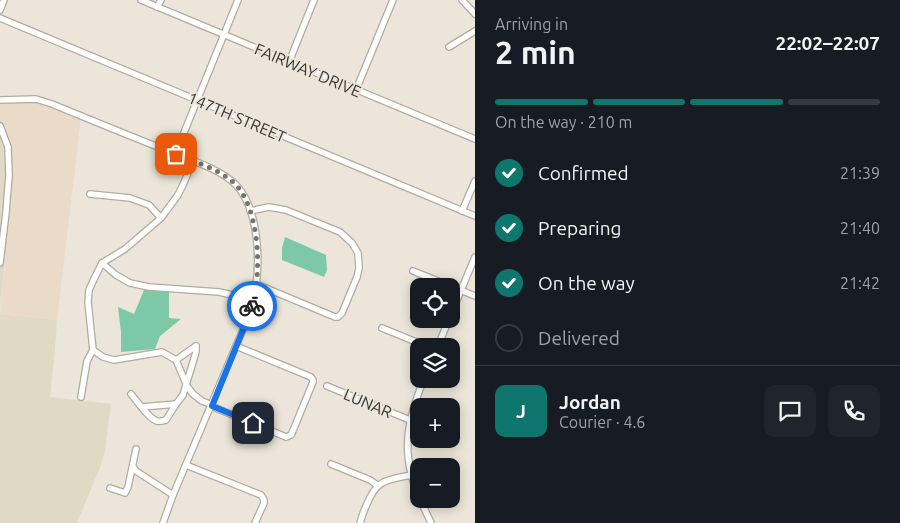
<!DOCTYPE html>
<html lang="en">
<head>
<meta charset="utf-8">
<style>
  body { margin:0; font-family:Ubuntu,sans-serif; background:#20242c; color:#f1f3f6; height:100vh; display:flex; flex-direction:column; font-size:19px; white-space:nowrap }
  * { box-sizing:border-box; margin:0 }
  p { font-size:16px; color:#9ea1a6 }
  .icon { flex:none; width:28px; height:28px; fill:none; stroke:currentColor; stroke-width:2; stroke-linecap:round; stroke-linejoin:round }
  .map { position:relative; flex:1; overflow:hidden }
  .drawer { display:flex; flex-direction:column; background:#171b24; width:425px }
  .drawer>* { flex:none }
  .buttons { position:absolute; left:410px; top:278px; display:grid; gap:10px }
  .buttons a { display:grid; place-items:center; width:50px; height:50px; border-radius:10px; background:#171b24; box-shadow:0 2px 12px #0003; font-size:25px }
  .pin { position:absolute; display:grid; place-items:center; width:42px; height:42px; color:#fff; margin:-21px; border-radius:10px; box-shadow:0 2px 8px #0006 }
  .courier { position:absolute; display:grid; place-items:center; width:50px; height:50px; margin:-25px; border:4px solid #1a73e8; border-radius:50%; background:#fff; color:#222; box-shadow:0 1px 6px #0007 }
  .summary em { font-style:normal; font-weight:700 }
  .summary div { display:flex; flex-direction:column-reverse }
  .summary { display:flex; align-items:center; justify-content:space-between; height:85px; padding:0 20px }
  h1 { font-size:32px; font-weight:700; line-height:38px }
  .bar { display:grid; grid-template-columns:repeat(4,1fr); gap:8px 5px; align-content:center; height:60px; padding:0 20px }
  .bar i { height:6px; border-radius:4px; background:#363941 }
  .bar .on { background:#0f766e }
  .bar p { grid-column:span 4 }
  .line { display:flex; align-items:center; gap:12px; padding:0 20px; border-top:1px solid #363941 }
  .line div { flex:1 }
  .round { display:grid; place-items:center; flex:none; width:52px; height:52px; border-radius:10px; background:#20242c }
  ol { padding:0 20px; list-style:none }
  li { display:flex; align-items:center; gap:15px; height:55px }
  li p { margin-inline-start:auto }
  li .icon { padding:5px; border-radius:50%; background:#0f766e; color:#fff; stroke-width:4 }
  li:last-child { color:#9ea1a6 }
  li i { width:28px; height:28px; border:2px solid #363941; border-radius:50% }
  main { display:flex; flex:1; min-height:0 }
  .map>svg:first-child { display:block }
  .built { fill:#e0d9c5 }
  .education { fill:#eadac8 }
  .green { fill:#7dc9a6 }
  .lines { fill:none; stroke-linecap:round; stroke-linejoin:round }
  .minor-casing { stroke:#b0ac9f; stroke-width:8 }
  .minor { stroke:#fff; stroke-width:5.5 }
  .done { stroke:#77746c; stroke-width:5; stroke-dasharray:0 9 }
  .route { stroke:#1a73e8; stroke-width:6 }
  .labels { text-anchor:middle; stroke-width:4; stroke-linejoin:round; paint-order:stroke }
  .street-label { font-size:16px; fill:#393732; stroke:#ebe6d9 }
</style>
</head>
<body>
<main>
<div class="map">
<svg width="475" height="523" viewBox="0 0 475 523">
  <rect width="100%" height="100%" fill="#ebe6d9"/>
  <!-- built -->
  <g class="built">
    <path d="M0,115L10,143L13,159L14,178L0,307Z"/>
    <path d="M0,314L57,320L55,350L50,397L111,404L105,450L101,465L77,523H0Z"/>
  </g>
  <!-- education -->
  <path class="education" d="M30,100L43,103L81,118L57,320L0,314L14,178L13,159L10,143L0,115V104Z"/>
  <!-- green -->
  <g class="green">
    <path d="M285,237L326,255L327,270L324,277L282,260V248Z"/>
    <path d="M144,290L169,292V318L181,319L160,336L155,349L121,352V332L118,307L134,314Z"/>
  </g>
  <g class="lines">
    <defs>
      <g id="minor">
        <path d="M141,0L475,139"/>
        <path d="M462,0L475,14"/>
        <path d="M157,7L161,0"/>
        <path d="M0,10L4,0"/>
        <path d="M0,18L475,216"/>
        <path d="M449,47L475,31"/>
        <path d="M289,62L314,0"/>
        <path d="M356,90L393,0"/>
        <path d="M0,100L36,99L52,104C91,120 130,136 168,151C188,159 221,169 236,185C258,208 260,256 256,287C254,298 251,309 247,320L173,495L163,523"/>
        <path d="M0,126L8,147L9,175L6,212L0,263"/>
        <path d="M183,135L238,0"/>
        <path d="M193,161L183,185L178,195L161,218L125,249L102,263L94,279L89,290L88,302L93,350L103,357L114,360L162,352L176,360L187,386L193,394L202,401L212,405"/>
        <path d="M90,194L130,198L149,205L161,218"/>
        <path d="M250,211L269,207L286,210L340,232L352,243L358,253L359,268L357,277L342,313L338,317H335L256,284"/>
        <path d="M462,211L475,181"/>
        <path d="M102,263L116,275L130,283L149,287L219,292L254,300"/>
        <path d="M413,271L475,296"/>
        <path d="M451,314L475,257"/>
        <path d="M382,328L426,346"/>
        <path d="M438,346L449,319"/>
        <path d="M176,360L196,346"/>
        <path d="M327,386L410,420"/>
        <path d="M131,394C137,401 149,419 157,421C161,422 162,421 166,420L176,404L183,395L196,352V346"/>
        <path d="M81,397L87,361L93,350"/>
        <path d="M211,406L286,437L291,435L292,433L313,382V380L311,377L236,346"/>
        <path d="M142,407L176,404"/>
        <path d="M331,464L370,480L377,485"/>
        <path d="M186,465L261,495L264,500V503L255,523"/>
        <path d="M133,467L136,471L173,495"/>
        <path d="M110,488L125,493L128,487L136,449"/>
        <path d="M419,497C400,454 407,420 424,379"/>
        <path d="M420,499L431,523"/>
        <path d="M360,523C362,516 364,510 367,504C377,479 387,480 411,475"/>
      </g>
    </defs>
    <!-- minor casing -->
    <use href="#minor" class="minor-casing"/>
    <!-- minor -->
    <use href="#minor" class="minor"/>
  </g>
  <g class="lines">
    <!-- done -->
    <path class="done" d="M176,154C195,162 219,169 234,183C260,207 262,274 252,306"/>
    <!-- route -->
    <path class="route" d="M252,306L247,320L212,406L253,423"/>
  </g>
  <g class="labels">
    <!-- street labels -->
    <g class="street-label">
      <text transform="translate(308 70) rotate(23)" y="6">FAIRWAY DRIVE</text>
      <text transform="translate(237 117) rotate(23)" y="6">147TH STREET</text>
      <text transform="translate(368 403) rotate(23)" y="6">LUNAR</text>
    </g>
  </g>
</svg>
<div class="buttons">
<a><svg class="icon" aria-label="locate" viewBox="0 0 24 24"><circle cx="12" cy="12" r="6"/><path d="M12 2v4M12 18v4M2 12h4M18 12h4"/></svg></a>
<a><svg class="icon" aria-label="layers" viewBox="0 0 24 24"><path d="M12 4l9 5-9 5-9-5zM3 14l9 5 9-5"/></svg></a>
<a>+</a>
<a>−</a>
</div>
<div class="pin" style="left:176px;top:154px;background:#ea580c"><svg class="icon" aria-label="bag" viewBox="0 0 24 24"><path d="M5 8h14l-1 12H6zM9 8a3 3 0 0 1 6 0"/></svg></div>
<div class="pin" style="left:253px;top:423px;background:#1f2937"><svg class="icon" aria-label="home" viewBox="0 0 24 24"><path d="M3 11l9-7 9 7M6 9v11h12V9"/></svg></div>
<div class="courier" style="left:252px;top:306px"><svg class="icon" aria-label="bike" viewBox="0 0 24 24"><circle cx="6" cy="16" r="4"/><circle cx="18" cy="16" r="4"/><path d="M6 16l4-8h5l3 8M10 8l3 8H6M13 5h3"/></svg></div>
</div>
<section class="drawer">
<div class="summary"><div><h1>2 min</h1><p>Arriving in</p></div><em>22:02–22:07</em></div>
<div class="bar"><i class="on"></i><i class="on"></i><i class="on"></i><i></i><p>On the way · 210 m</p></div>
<ol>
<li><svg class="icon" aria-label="check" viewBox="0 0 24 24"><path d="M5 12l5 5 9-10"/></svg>Confirmed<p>21:39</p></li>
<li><svg class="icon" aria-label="check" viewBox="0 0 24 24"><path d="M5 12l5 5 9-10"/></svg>Preparing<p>21:40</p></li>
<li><svg class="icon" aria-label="check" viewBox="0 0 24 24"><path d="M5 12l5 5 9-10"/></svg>On the way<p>21:42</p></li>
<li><i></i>Delivered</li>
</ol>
<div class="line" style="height:90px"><b class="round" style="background:#0f766e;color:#fff">J</b><div><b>Jordan</b><p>Courier · 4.6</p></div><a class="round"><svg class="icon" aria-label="chat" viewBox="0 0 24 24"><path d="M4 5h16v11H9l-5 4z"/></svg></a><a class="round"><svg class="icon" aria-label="phone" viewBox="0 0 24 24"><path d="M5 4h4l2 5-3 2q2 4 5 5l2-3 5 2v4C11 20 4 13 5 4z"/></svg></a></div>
</section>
</main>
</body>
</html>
